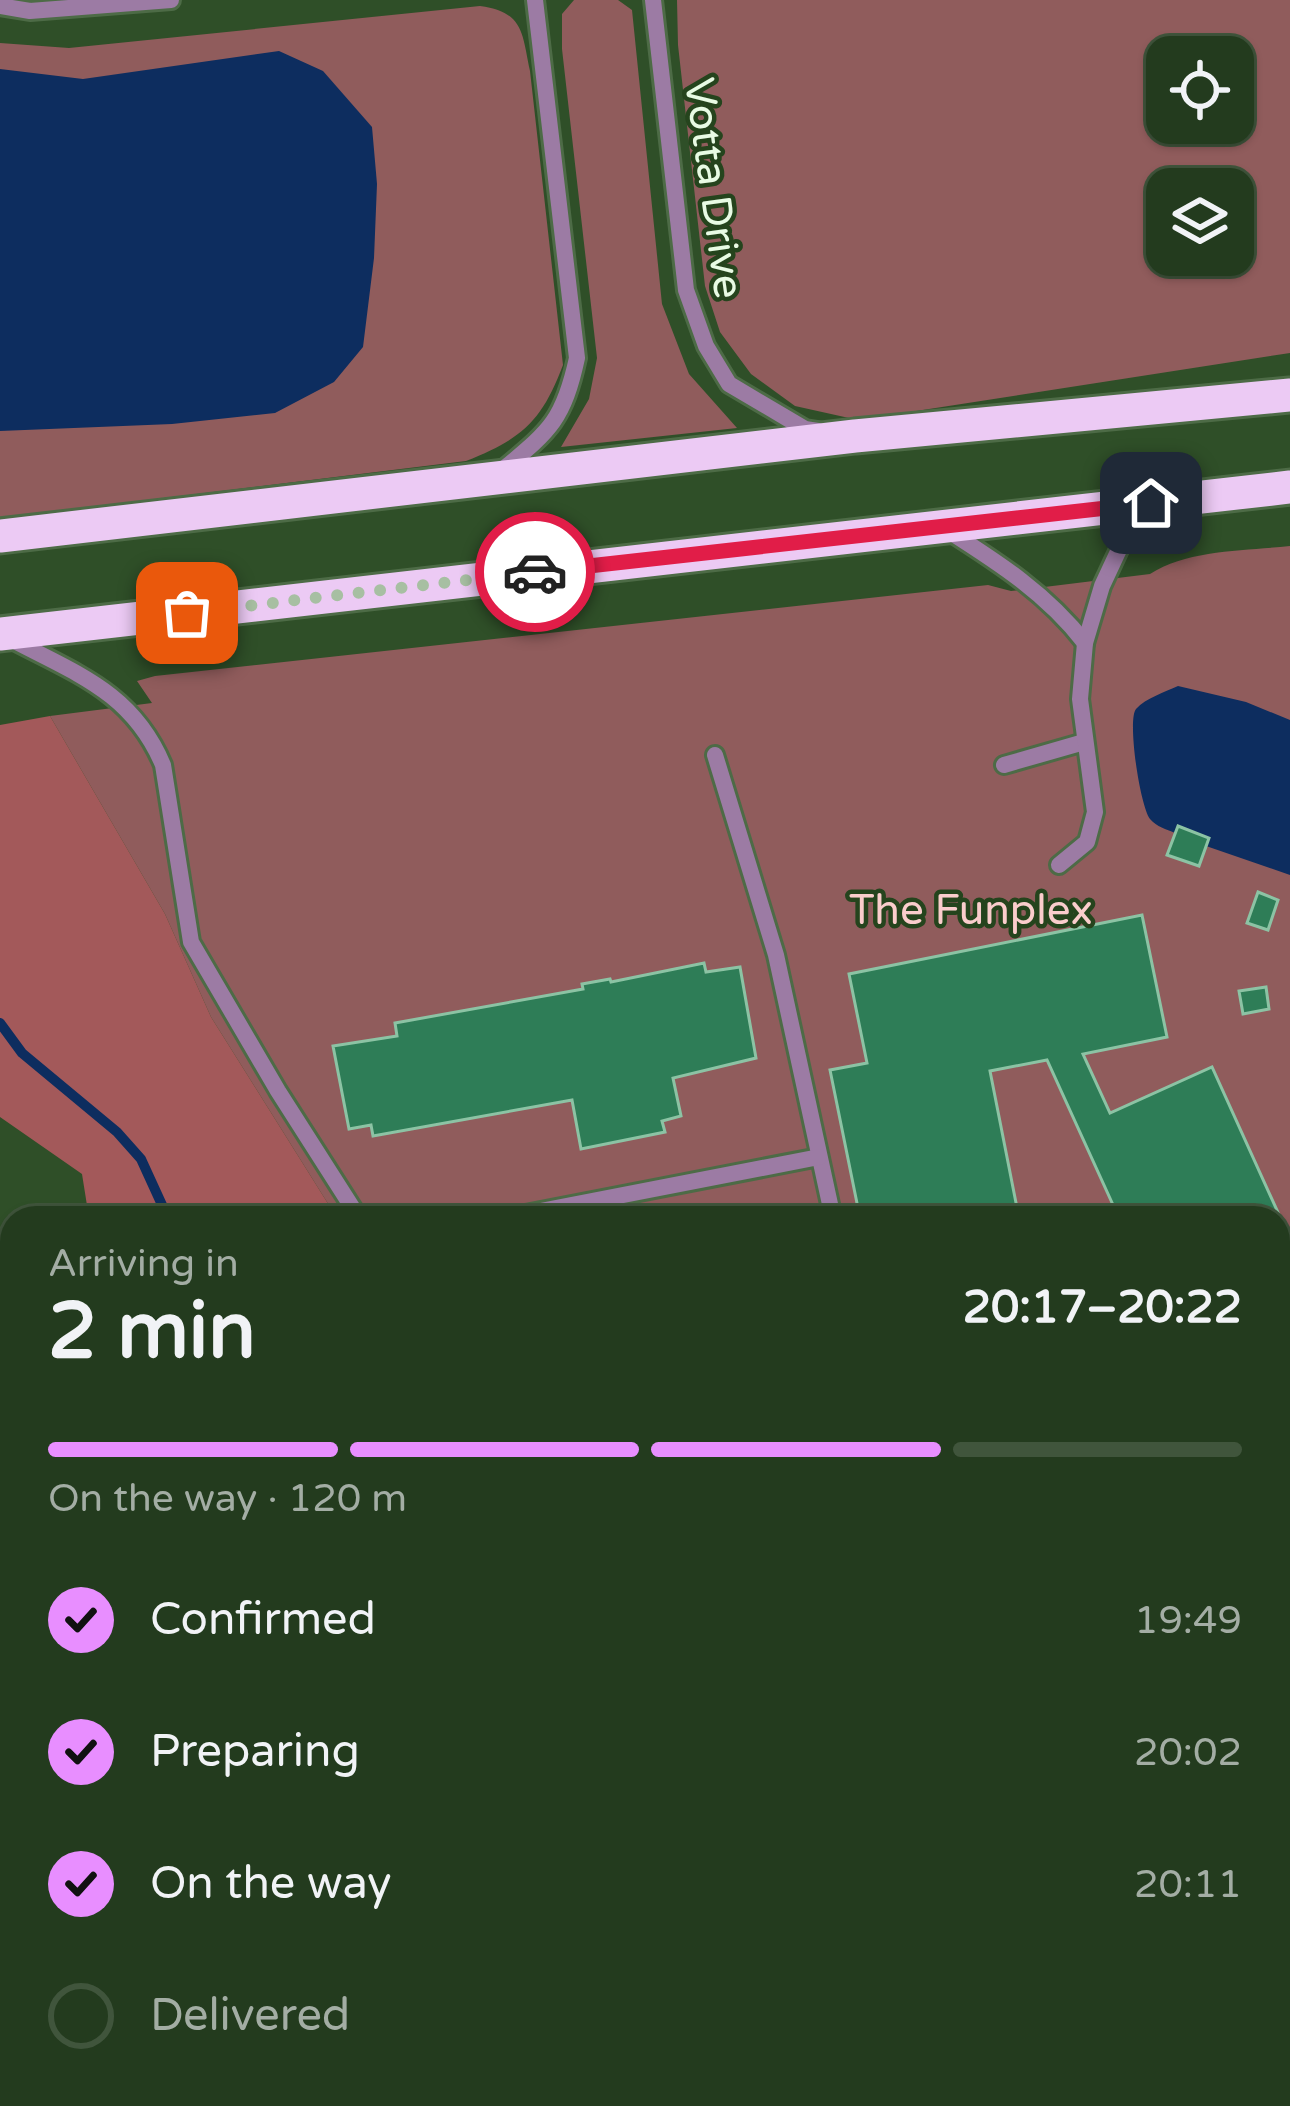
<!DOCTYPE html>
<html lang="en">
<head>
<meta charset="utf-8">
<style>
  body { margin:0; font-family:"Varela Round",sans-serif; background:#2f462b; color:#f1f3f6; height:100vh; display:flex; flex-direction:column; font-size:45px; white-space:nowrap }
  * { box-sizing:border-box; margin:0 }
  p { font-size:39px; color:#a3ada4 }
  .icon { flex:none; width:66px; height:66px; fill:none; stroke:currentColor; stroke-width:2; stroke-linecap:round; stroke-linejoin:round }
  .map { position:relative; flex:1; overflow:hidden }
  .drawer { position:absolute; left:0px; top:1206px; width:1290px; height:900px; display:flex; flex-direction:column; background:#233b1e; border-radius:36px 36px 0 0; box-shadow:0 3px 9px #0004,0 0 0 3px #40553c }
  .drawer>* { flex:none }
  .controls { position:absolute; left:1146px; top:36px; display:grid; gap:24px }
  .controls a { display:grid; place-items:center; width:108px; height:108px; border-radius:24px; background:#233b1e; box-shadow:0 3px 9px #0004,0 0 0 3px #40553c; font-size:60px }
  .pin { position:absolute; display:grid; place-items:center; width:102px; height:102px; color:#fff; margin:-51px; border-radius:24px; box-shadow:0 6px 18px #0006 }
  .courier { position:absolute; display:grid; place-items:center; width:120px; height:120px; margin:-60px; border:9px solid #e11d48; border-radius:50%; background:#fff; color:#222; box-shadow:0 3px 15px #0007 }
  .head em { font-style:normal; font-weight:800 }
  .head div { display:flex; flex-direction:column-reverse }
  .head { display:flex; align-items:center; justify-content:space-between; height:204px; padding:0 48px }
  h1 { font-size:78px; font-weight:800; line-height:90px }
  .bar { display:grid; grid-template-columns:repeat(4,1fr); gap:18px 12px; align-content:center; height:144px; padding:0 48px }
  .bar i { height:15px; border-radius:9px; background:#40553c }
  .bar .current { background:#e88eff }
  .bar p { grid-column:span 4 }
  ol { padding:0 48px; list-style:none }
  li { display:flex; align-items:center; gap:36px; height:132px }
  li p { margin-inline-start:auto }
  li .icon { padding:12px; border-radius:50%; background:#e88eff; color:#111; stroke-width:4 }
  li:last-child { color:#a3ada4 }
  li i { width:66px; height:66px; border:6px solid #40553c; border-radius:50% }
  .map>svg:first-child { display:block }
  .green { fill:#905c5c; fill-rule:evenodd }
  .forest { fill:#a3595a }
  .water { fill:#0d2d5f }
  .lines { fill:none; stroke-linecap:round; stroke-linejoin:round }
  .stream { stroke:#0d2d5f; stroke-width:10 }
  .building { fill:#2e7d57; stroke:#8cc3a4; stroke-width:3 }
  .service-casing { stroke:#4d6b46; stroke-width:22 }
  .trunk-casing { stroke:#4d6b46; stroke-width:39 }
  .service { stroke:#9c7ba4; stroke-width:16 }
  .trunk { stroke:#eccaf4; stroke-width:33 }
  .done { stroke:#a7bfa2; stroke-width:12; stroke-dasharray:0 21.6 }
  .route { stroke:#e11d48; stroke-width:15 }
  .labels { text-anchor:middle; stroke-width:9; stroke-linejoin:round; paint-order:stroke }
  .street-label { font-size:42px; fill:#e8fbe4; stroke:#25441d }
  .park-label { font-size:42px; fill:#facdcc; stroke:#25441d }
</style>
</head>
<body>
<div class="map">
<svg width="1290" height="2106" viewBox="0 0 1290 2106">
  <rect width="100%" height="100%" fill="#2f4f28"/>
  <!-- green -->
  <g class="green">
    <path d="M574,0H618L632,10L662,304L689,374L737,428L561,447L589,399L597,358L562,49V14Z"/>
    <path d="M677,0H1290V353L858,420L795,406L751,374L720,332L705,286L678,45ZM1167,57H1233V123H1167ZM1167,189H1233V255H1167Z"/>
    <path d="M480,6C524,12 522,33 530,71L563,365C542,421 522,439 466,461L0,518V43L69,48Z"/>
    <path d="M1290,546V2100L1272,2106H1153L1097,2094H1278V1218H337L211,1017L165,914L50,716L152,703L137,681L155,676L988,585L1011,591L1150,574C1189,549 1245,551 1290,546Z"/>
  </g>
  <!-- forest -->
  <g class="forest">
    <path d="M50,716L165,914L211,1017L337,1218H89L82,1174L0,1117V725Z"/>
    <path d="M0,1590L12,1596V1806L0,1797Z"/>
    <path d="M266,2094H1097L1146,2106H273Z"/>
  </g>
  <!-- water -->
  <g class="water">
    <path d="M279,51L323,71L372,127L377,184L374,258L363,347L334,382L275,413L172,424L0,431V69L83,79Z"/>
    <path d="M1178,686L1246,702L1290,720V875L1206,846L1208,837L1178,827L1175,833C1166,829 1157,827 1150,819C1140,806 1127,720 1136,709C1146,698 1165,692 1178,686Z"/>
    <path d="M1290,1952V2096L1245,2106L1142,2104L1144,2094H1278V1980Z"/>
  </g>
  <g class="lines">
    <!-- stream -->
    <g class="stream">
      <path d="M0,1023L22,1053L117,1132L141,1159L168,1218"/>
      <path d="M771,2094L785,2106"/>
    </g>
  </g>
  <!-- building -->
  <g class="building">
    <path d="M1178,826L1209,838L1199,866L1167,855Z"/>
    <path d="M1258,892L1278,900L1268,930L1247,923Z"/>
    <path d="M1142,915L1167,1037L1083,1054L1110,1113L1212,1067L1290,1239V1603L1278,1608V1218H1119L1047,1060L990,1071L1019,1218H860L830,1070L867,1063L849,974Z"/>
    <path d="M704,963L706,972L740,967L756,1058L673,1078L681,1116L662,1121L665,1132L581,1149L572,1100L373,1136L371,1125L349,1129L333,1046L397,1036L395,1023L583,989L582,984L610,979L611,982Z"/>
    <path d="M1266,987L1269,1009L1243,1014L1239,991Z"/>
  </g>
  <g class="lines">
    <defs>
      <g id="service">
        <path d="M653,0L686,290L706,346L729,384L805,429L818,431"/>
        <path d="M0,6L30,11L171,0"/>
        <path d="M500,472C549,431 563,422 577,358L535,0"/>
        <path d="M947,530C999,563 1047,594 1085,643"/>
        <path d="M7,637C74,673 132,691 163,765L191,942L278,1091L359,1218"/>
        <path d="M715,755L776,955L833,1218"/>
        <path d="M1004,765L1084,742"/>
        <path d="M1059,865L1087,842L1095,812L1080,699L1085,643L1102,586L1123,541L1148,507"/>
        <path d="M505,1218L819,1157"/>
        <path d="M0,1987L12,2012"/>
        <path d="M52,2094L58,2106"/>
      </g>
      <g id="trunk">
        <path d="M0,536L855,436L1290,395"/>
        <path d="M0,634L1290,487"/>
      </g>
    </defs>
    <!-- service casing -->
    <use href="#service" class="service-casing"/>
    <!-- trunk casing -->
    <use href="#trunk" class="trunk-casing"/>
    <!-- service -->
    <use href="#service" class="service"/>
    <!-- trunk -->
    <use href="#trunk" class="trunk"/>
  </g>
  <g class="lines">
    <!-- done -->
    <path class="done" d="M187,613L535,572"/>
    <!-- route -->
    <path class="route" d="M535,572L1151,503"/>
  </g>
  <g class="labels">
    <!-- street labels -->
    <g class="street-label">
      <text transform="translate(715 188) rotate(82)" y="15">Votta Drive</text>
    </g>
    <!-- park labels -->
    <g class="park-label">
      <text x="971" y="924">The Funplex</text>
    </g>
  </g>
</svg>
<div class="controls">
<a><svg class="icon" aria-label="locate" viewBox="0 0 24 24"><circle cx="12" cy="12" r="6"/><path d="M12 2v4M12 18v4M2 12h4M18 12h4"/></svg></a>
<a><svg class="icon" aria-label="layers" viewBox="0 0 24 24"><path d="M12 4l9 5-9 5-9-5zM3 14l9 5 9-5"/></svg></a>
</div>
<div class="pin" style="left:187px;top:613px;background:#ea580c"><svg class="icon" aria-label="bag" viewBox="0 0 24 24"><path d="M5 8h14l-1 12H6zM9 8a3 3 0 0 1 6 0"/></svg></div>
<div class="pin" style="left:1151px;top:503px;background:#1f2937"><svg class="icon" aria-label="home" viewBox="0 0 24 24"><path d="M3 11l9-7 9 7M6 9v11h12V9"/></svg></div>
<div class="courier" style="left:535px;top:572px"><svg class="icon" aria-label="car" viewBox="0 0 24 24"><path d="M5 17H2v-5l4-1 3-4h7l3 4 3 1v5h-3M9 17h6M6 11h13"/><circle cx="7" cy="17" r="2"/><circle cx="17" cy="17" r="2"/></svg></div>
<section class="drawer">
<div class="head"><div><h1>2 min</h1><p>Arriving in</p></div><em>20:17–20:22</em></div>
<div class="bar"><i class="current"></i><i class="current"></i><i class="current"></i><i></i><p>On the way · 120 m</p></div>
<ol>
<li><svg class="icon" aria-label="check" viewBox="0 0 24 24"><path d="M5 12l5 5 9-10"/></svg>Confirmed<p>19:49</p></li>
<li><svg class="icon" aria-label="check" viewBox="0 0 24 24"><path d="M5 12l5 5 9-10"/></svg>Preparing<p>20:02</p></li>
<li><svg class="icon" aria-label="check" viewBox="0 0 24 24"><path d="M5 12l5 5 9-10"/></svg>On the way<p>20:11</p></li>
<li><i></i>Delivered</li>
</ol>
</section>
</div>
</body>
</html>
